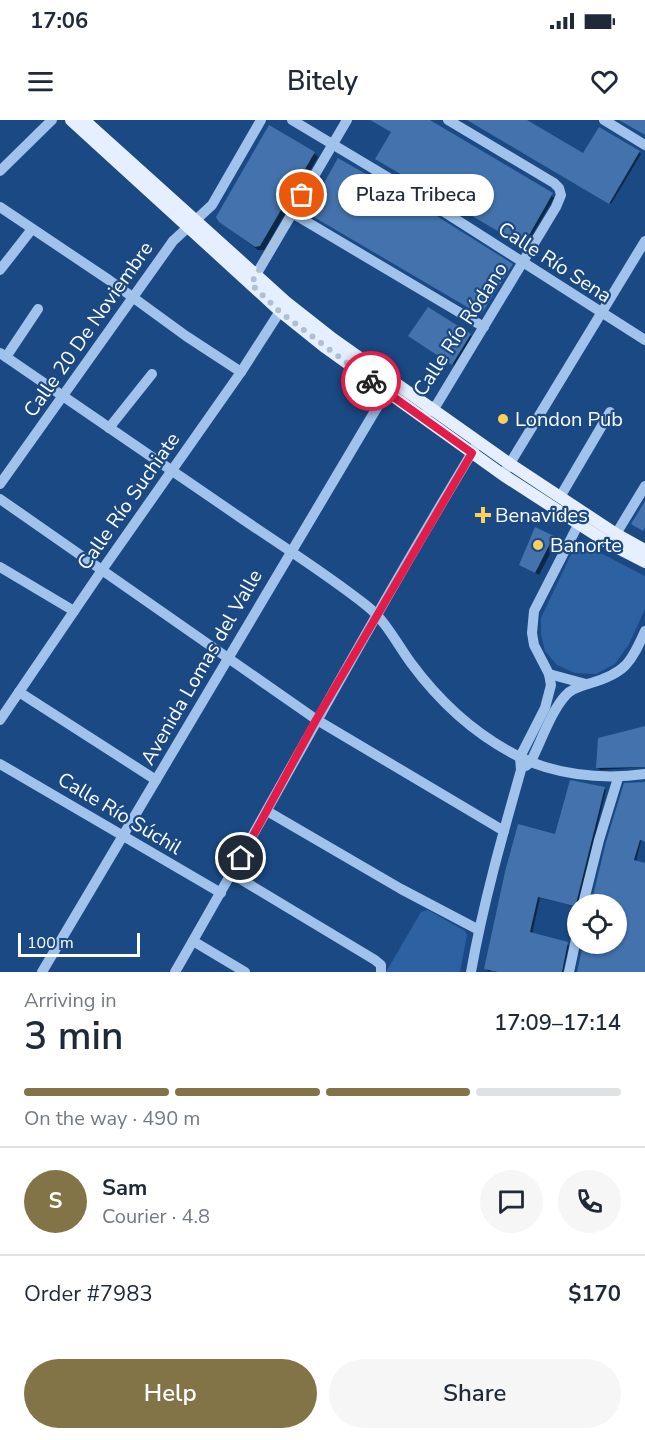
<!DOCTYPE html>
<html lang="en">
<head>
<meta charset="utf-8">
<style>
  body { margin:0; font-family:"Nunito Sans",sans-serif; background:#f6f6f7; color:#1f2937; height:100vh; display:flex; flex-direction:column; font-size:22px; white-space:nowrap }
  * { box-sizing:border-box; margin:0 }
  p { font-size:20px; color:#747a83 }
  .icon { flex:none; width:33px; height:33px; fill:none; stroke:currentColor; stroke-width:2; stroke-linecap:round; stroke-linejoin:round }
  .map { position:relative; height:852px; overflow:hidden }
  .panel { display:flex; flex-direction:column; background:#fff; flex:1 }
  .panel>* { flex:none }
  .tools { position:absolute; left:567px; top:774px; display:grid; gap:12px }
  .tools a { display:grid; place-items:center; width:60px; height:60px; border-radius:50%; background:#fff; box-shadow:0 2px 4px #0004; font-size:30px }
  .scale { position:absolute; left:18px; bottom:15px; width:122px; box-sizing:border-box; padding-left:6px; border:3px solid #fff; border-top:0; font-size:16px; line-height:21px; white-space:nowrap; color:#fff; -webkit-text-stroke:4px #1a4984; paint-order:stroke }
  .pin { position:absolute; display:grid; place-items:center; width:51px; height:51px; color:#fff; margin:-26px; border:3px solid #fff; border-radius:50%; box-shadow:0 2px 6px #0007 }
  .courier { position:absolute; display:grid; place-items:center; width:60px; height:60px; margin:-30px; border:4px solid #e11d48; border-radius:50%; background:#fff; color:#222; box-shadow:0 2px 8px #0007 }
  .bubble { position:absolute; height:42px; border-radius:21px; background:#fff; box-shadow:0 2px 4px #0004; font-size:20px; font-weight:600; line-height:42px; text-align:center }
  .headline em { font-style:normal; font-weight:600 }
  .headline div { display:flex; flex-direction:column-reverse }
  .headline { display:flex; align-items:center; justify-content:space-between; height:102px; padding:0 24px }
  h1 { font-size:39px; font-weight:600; line-height:45px }
  .bar { display:grid; grid-template-columns:repeat(4,1fr); gap:9px 6px; align-content:center; height:72px; padding:0 24px }
  .bar i { height:8px; border-radius:4px; background:#e0e1e3 }
  .bar .selected { background:#837448 }
  .bar p { grid-column:span 4 }
  .line { display:flex; align-items:center; gap:15px; padding:0 24px; border-top:2px solid #e0e1e3 }
  .line div { flex:1 }
  .round { display:grid; place-items:center; flex:none; width:63px; height:63px; border-radius:32px; background:#f6f6f7 }
  .primary-button { display:flex; gap:12px; margin-top:auto; padding:12px 24px }
  .primary-button a { flex:1; height:69px; border-radius:36px; background:#837448; color:#fff; font-size:24px; font-weight:600; line-height:69px; text-align:center }
  .primary-button a+a { background:#f6f6f7; color:#1f2937 }
  .status { display:flex; justify-content:space-between; align-items:center; height:42px; padding:0 30px; background:#fff; direction:ltr }
  .status svg { height:16px; fill:currentColor }
  header { display:flex; justify-content:space-between; align-items:center; height:78px; padding:0 24px; background:#fff; font-size:27px; font-weight:600 }
  .map>svg:first-child { display:block }
  .green { fill:#2d62a2 }
  .shadow { fill:#0007 }
  .building { fill:#4372ad }
  .lines { fill:none; stroke-linecap:round; stroke-linejoin:round }
  .minor { stroke:#a0c2eb; stroke-width:10 }
  .major { stroke:#e5efff; stroke-width:12 }
  .done { stroke:#afbfd4; stroke-width:6; stroke-dasharray:0 10.8 }
  .route { stroke:#e11d48; stroke-width:8 }
  .poi-dot { fill:#fdcf5c; stroke:#1a4984; stroke-width:2 }
  .labels { text-anchor:middle; stroke-width:4.5; stroke-linejoin:round; paint-order:stroke }
  .street-label { font-size:20px; fill:#fff; stroke:#1a4984 }
  .poi-label { font-size:20px; fill:#fff; stroke:#1a4984; text-anchor:start }
</style>
</head>
<body>
<div class="status"><b>17:06</b><svg viewBox="0 0 49 12"><path d="M0 12V9h3v3zM5 12V6h3v6zM10 12V3h3v9zM15 12V0h3v12zM26 1h20v11H26zM47 4h2v5h-2z"/></svg></div>
<header><svg class="icon" aria-label="menu" viewBox="0 0 24 24"><path d="M4 6h16M4 12h16M4 18h16"/></svg>Bitely<svg class="icon" aria-label="heart" viewBox="0 0 24 24"><path d="M12 20l-8-8c-3-5 5-10 8-4 3-6 11-1 8 4z"/></svg></header>
<div class="map">
<svg width="645" height="852" viewBox="0 0 645 852">
  <rect width="100%" height="100%" fill="#1a4984"/>
  <!-- green -->
  <g class="green">
    <path d="M585,425L645,456V489L629,524L615,544L596,554L575,553L557,545L545,531L541,514V498L575,426Z"/>
    <path d="M428,790L465,811L467,815L460,852H386L421,792Z"/>
  </g>
  <!-- shadow -->
  <g class="shadow">
    <path d="M371,0H426L552,76L554,78L525,127L379,40L392,12Z"/>
    <path d="M469,0H525L584,35L639,32L641,34L611,84Z"/>
    <path d="M314,33L318,37L264,130H258L218,100Z"/>
    <path d="M470,215L472,217L454,245L412,218Z"/>
    <path d="M553,417L557,420L539,455L521,445Z"/>
    <path d="M645,607V647L600,650L598,648Z"/>
    <path d="M645,663V722L641,721L636,742L645,744V852H578L584,824H616V784H592L608,722Z"/>
    <path d="M604,668L606,670L578,787L540,778L532,814L569,825L563,852L488,851L486,849L556,715Z"/>
  </g>
  <!-- building -->
  <g class="building">
    <path d="M370,0H430L553,73L523,126L375,39L391,12Z"/>
    <path d="M467,0H527L583,33L599,7L640,31L609,84Z"/>
    <path d="M619,0H645V15Z"/>
    <path d="M269,5L315,32L260,126L255,127L219,102L216,97Z"/>
    <path d="M338,38L408,78L513,144L482,193L479,194L307,93Z"/>
    <path d="M428,187L471,214L452,245L408,216Z"/>
    <path d="M645,381V407L643,411L631,404Z"/>
    <path d="M535,407L554,416L535,453L519,445Z"/>
    <path d="M645,606V647L596,648L598,618Z"/>
    <path d="M570,660L605,667L576,784L574,786L538,777L530,812L568,822L562,852H498L484,849L505,752L518,704L555,714Z"/>
    <path d="M645,662V722L640,720L634,740L645,743V852H577L583,824H616V784H591L606,722L624,663Z"/>
  </g>
  <g class="lines">
    <!-- minor -->
    <g class="minor">
      <path d="M292,0L424,79L645,220"/>
      <path d="M604,0L645,25"/>
      <path d="M0,51L52,0"/>
      <path d="M0,87L109,160L186,216L241,252"/>
      <path d="M292,93L484,207"/>
      <path d="M0,150L32,109"/>
      <path d="M253,160L347,0"/>
      <path d="M0,233C81,289 163,344 244,400C285,428 328,455 367,486C386,501 397,524 411,543C439,581 471,611 512,633C551,655 602,660 645,654"/>
      <path d="M6,237L38,189"/>
      <path d="M426,294L437,284L556,87L561,75L559,68L554,63L448,0"/>
      <path d="M109,308L152,254"/>
      <path d="M506,350L645,121"/>
      <path d="M0,364L173,121L212,85L261,0"/>
      <path d="M560,377L610,292"/>
      <path d="M0,379L317,600L504,711"/>
      <path d="M616,414L645,366"/>
      <path d="M0,447L74,491"/>
      <path d="M549,554L586,564"/>
      <path d="M19,572L156,660"/>
      <path d="M0,600L102,450L241,252L284,185"/>
      <path d="M0,644L221,773"/>
      <path d="M526,646L531,641C541,622 551,591 566,575C572,568 582,566 591,563C625,553 631,543 645,511"/>
      <path d="M267,691L401,769L479,810"/>
      <path d="M232,754L375,840L381,845V852"/>
      <path d="M583,784L599,720L618,658"/>
      <path d="M193,821L245,852"/>
      <path d="M42,852L391,264"/>
      <path d="M175,852C276,677 371,499 476,326"/>
      <path d="M471,852C483,784 502,717 521,650L520,637L545,588L551,565L549,554L534,525L532,513L534,491L579,403"/>
      <path d="M569,852L578,810"/>
    </g>
    <!-- major -->
    <g class="major">
      <path d="M71,0L280,191L326,228L503,355L610,424L645,442"/>
      <path d="M84,0L286,182L333,219L510,344L616,414L645,430"/>
    </g>
  </g>
  <g class="lines">
    <!-- done -->
    <path class="done" d="M302,75L251,164L280,192L371,261"/>
    <!-- route -->
    <path class="route" d="M241,738L316,600L472,333L371,261"/>
  </g>
  <!-- markers -->
  <g class="poi-dot">
    <circle cx="503" cy="299" r="6"/>
    <path d="M480 386h6v6h6v6h-6v6h-6v-6h-6v-6h6z"/>
    <circle cx="538" cy="425" r="6"/>
  </g>
  <g class="labels">
    <!-- street labels -->
    <g class="street-label">
      <text transform="translate(555 142) rotate(33)" y="7">Calle Río Sena</text>
      <text transform="translate(88 209) rotate(-55)" y="7">Calle 20 De Noviembre</text>
      <text transform="translate(460 209) rotate(-57)" y="7">Calle Río Ródano</text>
      <text transform="translate(128 381) rotate(-55)" y="7">Calle Río Suchiate</text>
      <text transform="translate(201 547) rotate(-60)" y="7">Avenida Lomas del Valle</text>
      <text transform="translate(120 693) rotate(31)" y="7">Calle Río Súchil</text>
    </g>
    <!-- poi labels -->
    <g class="poi-label">
      <text x="515" y="306">London Pub</text>
      <text x="495" y="402">Benavides</text>
      <text x="550" y="432">Banorte</text>
    </g>
  </g>
</svg>
<div class="tools">
<a><svg class="icon" aria-label="locate" viewBox="0 0 24 24"><circle cx="12" cy="12" r="6"/><path d="M12 2v4M12 18v4M2 12h4M18 12h4"/></svg></a>
</div>
<div class="scale">100 m</div>
<div class="pin" style="left:302px;top:75px;background:#ea580c"><svg class="icon" aria-label="bag" viewBox="0 0 24 24"><path d="M5 8h14l-1 12H6zM9 8a3 3 0 0 1 6 0"/></svg></div>
<div class="pin" style="left:241px;top:738px;background:#1f2937"><svg class="icon" aria-label="home" viewBox="0 0 24 24"><path d="M3 11l9-7 9 7M6 9v11h12V9"/></svg></div>
<div class="courier" style="left:371px;top:261px"><svg class="icon" aria-label="bike" viewBox="0 0 24 24"><circle cx="6" cy="16" r="4"/><circle cx="18" cy="16" r="4"/><path d="M6 16l4-8h5l3 8M10 8l3 8H6M13 5h3"/></svg></div>
<div class="bubble" style="left:338px;top:54px;width:156px">Plaza Tribeca</div>
</div>
<section class="panel">
<div class="headline"><div><h1>3 min</h1><p>Arriving in</p></div><em>17:09–17:14</em></div>
<div class="bar"><i class="selected"></i><i class="selected"></i><i class="selected"></i><i></i><p>On the way · 490 m</p></div>
<div class="line" style="height:108px"><b class="round" style="background:#837448;color:#fff">S</b><div><b>Sam</b><p>Courier · 4.8</p></div><a class="round"><svg class="icon" aria-label="chat" viewBox="0 0 24 24"><path d="M4 5h16v11H9l-5 4z"/></svg></a><a class="round"><svg class="icon" aria-label="phone" viewBox="0 0 24 24"><path d="M5 4h4l2 5-3 2q2 4 5 5l2-3 5 2v4C11 20 4 13 5 4z"/></svg></a></div>
<div class="line" style="height:78px"><div>Order #7983</div><b>$170</b></div>
<div class="primary-button"><a>Help</a><a>Share</a></div>
</section>
</body>
</html>
